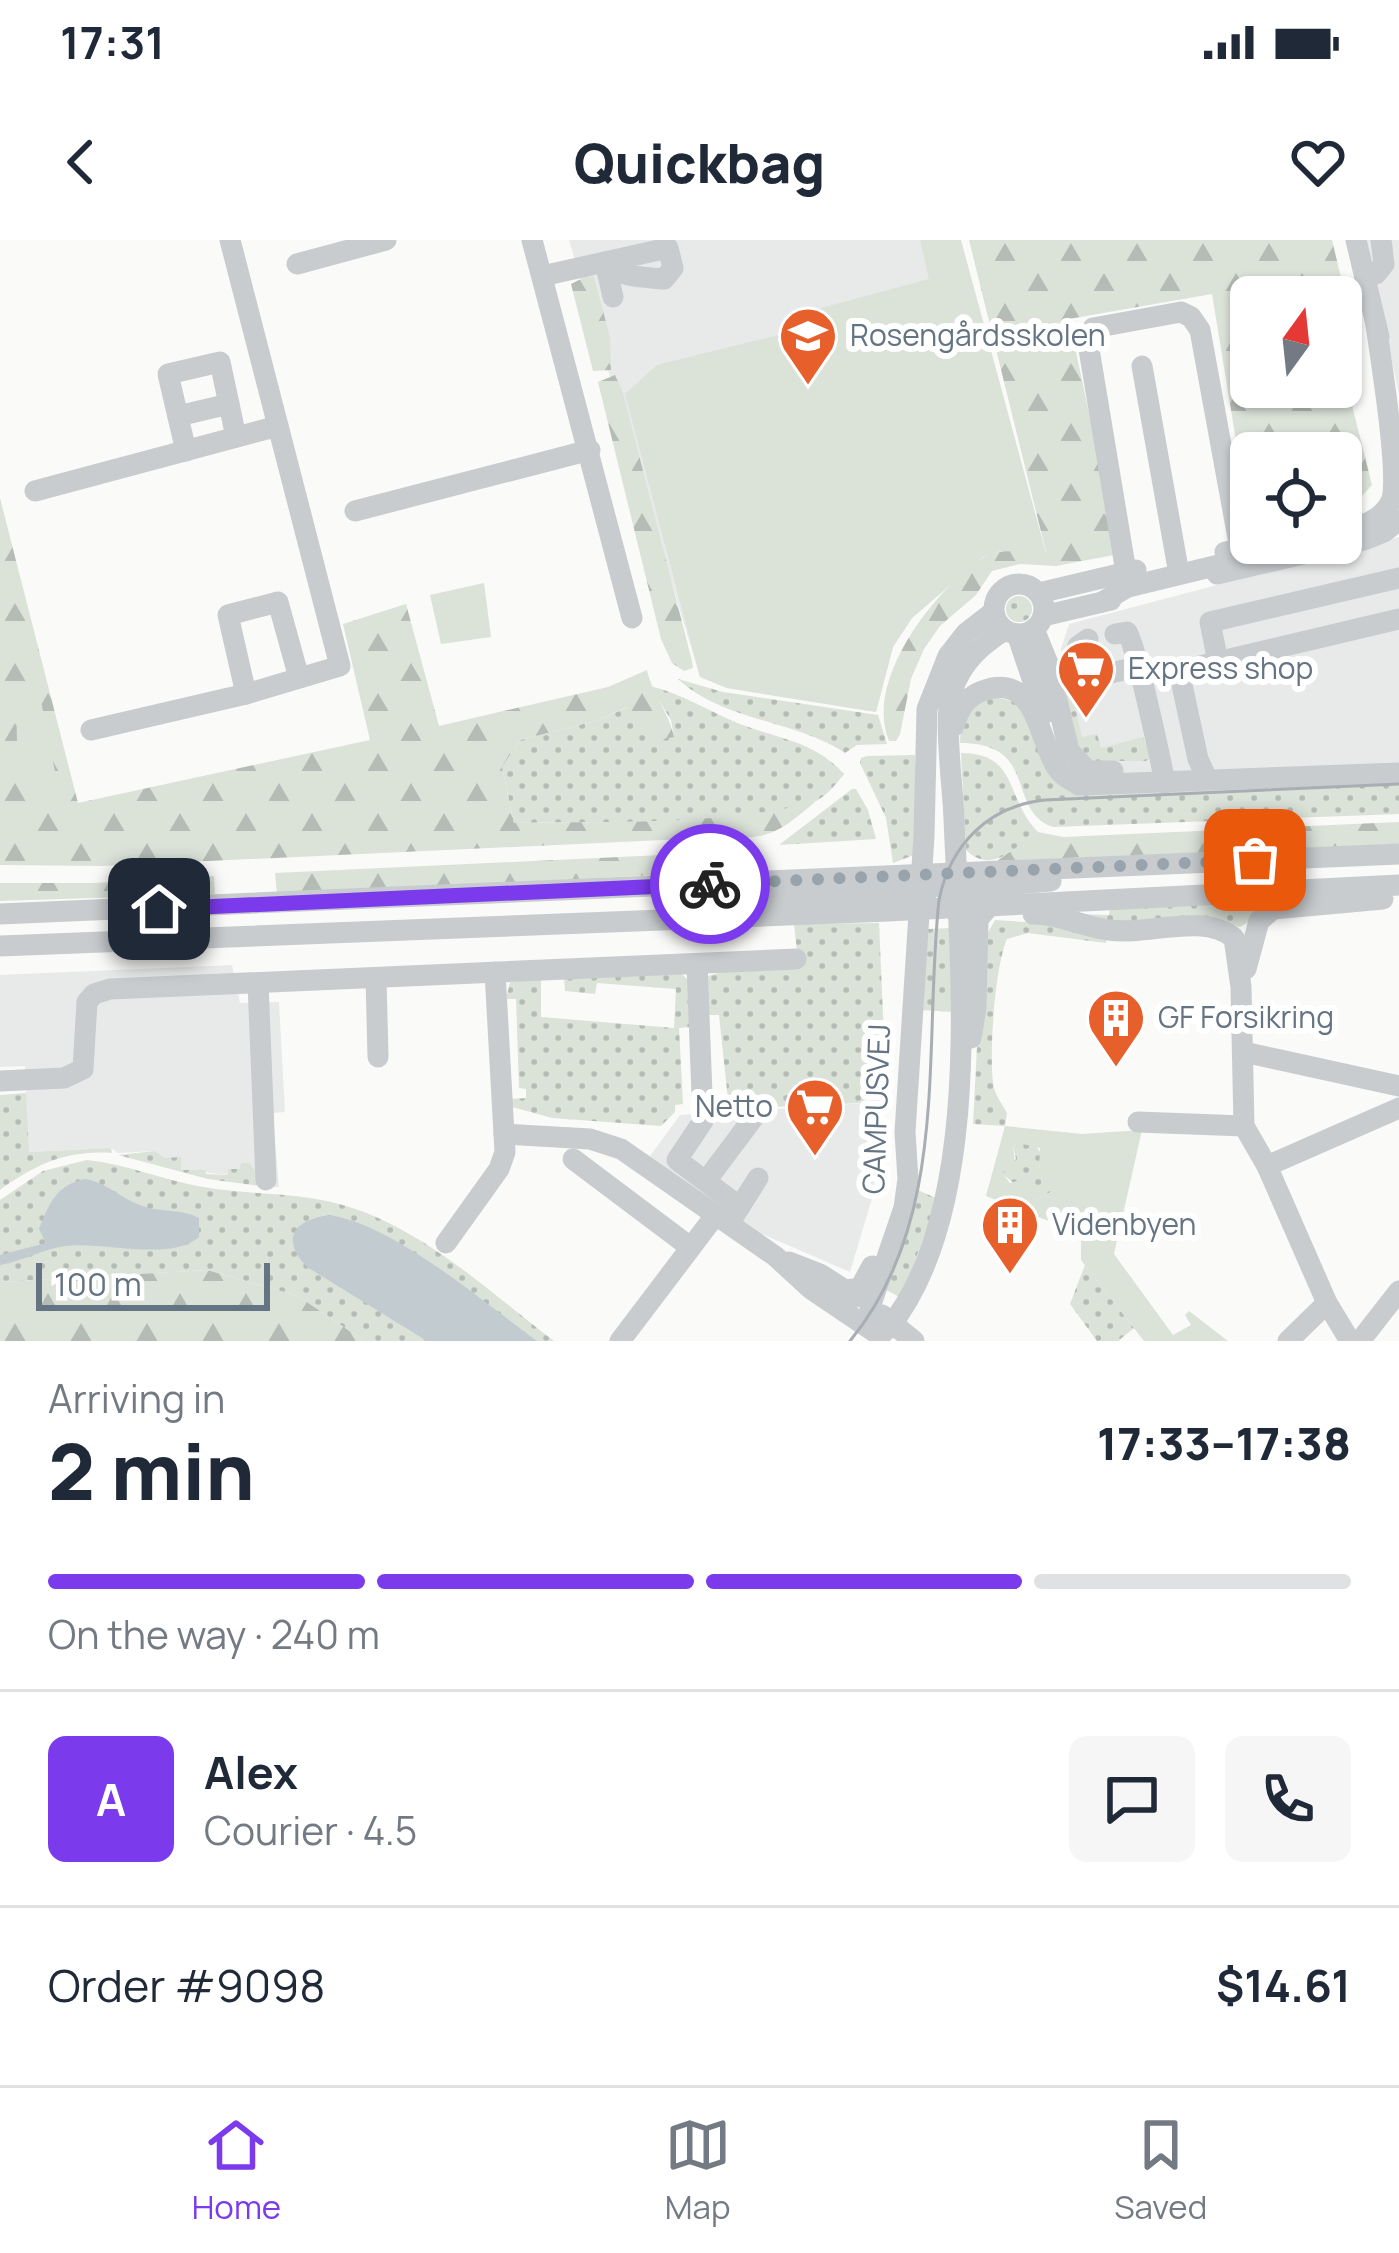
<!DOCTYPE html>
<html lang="en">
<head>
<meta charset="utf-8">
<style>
  body { margin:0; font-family:Manrope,sans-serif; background:#f6f6f7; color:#1f2937; height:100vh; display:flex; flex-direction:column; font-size:45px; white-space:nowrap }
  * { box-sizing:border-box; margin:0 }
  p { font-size:39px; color:#747a83 }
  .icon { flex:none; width:66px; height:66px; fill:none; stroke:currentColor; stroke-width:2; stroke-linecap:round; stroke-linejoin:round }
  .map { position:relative; height:1101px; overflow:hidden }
  .drawer { display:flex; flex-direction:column; background:#fff; flex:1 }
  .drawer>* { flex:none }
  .needle { width:78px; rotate:15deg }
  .tools { position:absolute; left:1230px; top:36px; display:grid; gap:24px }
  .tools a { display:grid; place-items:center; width:132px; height:132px; border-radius:18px; background:#fff; box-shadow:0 3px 9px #0004; font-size:60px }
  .scale { position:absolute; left:36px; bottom:30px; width:234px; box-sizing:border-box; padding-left:12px; border:6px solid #647483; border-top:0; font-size:33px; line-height:42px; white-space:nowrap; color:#647483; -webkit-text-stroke:9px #fff; paint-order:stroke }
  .pin { position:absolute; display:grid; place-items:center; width:102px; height:102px; color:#fff; margin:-51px; border-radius:24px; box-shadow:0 6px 18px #0006 }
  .courier { position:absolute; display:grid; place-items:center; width:120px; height:120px; margin:-60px; border:9px solid #7c3aed; border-radius:50%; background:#fff; color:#222; box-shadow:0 3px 15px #0007 }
  .headline em { font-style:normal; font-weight:800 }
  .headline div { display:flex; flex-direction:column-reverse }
  .headline { display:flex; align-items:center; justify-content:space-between; height:204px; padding:0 48px }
  h1 { font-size:78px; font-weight:800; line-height:90px }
  .bar { display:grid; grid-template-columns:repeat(4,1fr); gap:18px 12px; align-content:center; height:144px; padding:0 48px }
  .bar i { height:15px; border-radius:9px; background:#e0e1e3 }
  .bar .current { background:#7c3aed }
  .bar p { grid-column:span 4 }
  .line { display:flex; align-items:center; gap:30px; padding:0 48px; border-top:3px solid #e0e1e3 }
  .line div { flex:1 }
  .round { display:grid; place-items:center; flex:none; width:126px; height:126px; border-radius:18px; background:#f6f6f7 }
  .status { display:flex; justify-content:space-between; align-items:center; height:84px; padding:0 60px; background:#fff; direction:ltr }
  .status svg { height:33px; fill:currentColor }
  header { display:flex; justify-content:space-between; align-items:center; height:156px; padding:0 48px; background:#fff; font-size:54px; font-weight:800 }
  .tabs { display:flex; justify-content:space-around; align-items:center; height:168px; border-top:3px solid #e0e1e3; background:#fff; font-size:33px; color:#747a83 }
  .tabs a { display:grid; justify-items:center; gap:6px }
  .tabs .current { color:#7c3aed }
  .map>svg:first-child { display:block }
  .built { fill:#e8e9e9 }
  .grass { fill:url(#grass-dots) }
  .forest { fill:url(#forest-firs); fill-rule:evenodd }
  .park { fill:#dbe2d8; fill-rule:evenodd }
  .water { fill:#c2cbd0 }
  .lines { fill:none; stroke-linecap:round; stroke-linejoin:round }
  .minor { stroke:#c8cccf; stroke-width:21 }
  .tram { stroke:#a8aeb4; stroke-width:3 }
  .done { stroke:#98a3ac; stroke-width:12; stroke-dasharray:0 21.6 }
  .route { stroke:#7c3aed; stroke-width:15 }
  .labels { text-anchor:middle; stroke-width:12; stroke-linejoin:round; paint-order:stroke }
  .poi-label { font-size:30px; fill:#647483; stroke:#fff; text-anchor:start }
  .street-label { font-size:30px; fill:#647483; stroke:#fff }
</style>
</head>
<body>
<div class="status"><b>17:31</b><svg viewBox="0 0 49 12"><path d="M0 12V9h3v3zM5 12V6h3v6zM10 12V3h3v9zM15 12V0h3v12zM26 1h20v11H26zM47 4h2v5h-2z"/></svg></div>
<header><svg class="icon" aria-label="back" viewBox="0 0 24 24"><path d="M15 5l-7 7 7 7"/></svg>Quickbag<svg class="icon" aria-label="heart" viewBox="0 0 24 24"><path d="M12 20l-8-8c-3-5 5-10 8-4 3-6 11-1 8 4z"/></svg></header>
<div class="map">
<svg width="1399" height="1101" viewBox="0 0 1399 1101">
  <defs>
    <pattern id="grass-dots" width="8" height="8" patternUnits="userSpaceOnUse" patternTransform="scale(3)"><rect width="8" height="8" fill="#dbe2d8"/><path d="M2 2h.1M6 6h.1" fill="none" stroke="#b5bcb5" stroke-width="1.8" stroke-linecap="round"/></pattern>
    <pattern id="forest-firs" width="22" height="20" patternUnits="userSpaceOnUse" patternTransform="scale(3)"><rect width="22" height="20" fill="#dbe2d8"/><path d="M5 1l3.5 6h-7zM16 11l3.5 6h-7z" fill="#b5bcb5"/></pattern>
  </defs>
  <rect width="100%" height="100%" fill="#fafaf8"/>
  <!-- built -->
  <g class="built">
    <path d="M569,0H961L983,317L912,378L893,407L876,472L727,448L700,437Z"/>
    <path d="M1366,0H1399V154Z"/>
    <path d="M1399,297V538L1072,555L1061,409L1069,384Z"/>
    <path d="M232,725L240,763L279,762L285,872L273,873L274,891L279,947H268L240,929L229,935L181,930L155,911L118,913L111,908L28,912L25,826L0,827V735Z"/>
    <path d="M882,862L873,955L850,1032L739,984L650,916L680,875Z"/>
  </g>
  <!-- grass -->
  <g class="grass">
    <circle cx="1019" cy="369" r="13"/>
    <path d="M678,439L723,452L878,475L887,504L857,505L845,513C793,479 725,482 678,439Z"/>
    <path d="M650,446C681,453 710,472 740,484C779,499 814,501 844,534C837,543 828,554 818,560C774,587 574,581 514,583L502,527L520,500L599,480L628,467L674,497L671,480Z"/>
    <path d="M1071,449L1082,497L1097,494L1101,508L1143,497L1151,517L1146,521H1089L1080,513L1067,456Z"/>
    <path d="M987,455L1024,464L1050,531L1399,540V574L1053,587C1005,570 1040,503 960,503L961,481Z"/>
    <path d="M961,513C1019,513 1005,559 1038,592C1016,608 991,635 966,610Z"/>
    <path d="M915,515L918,605L914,615L893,623L886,578L860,523L861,518L868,516Z"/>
    <path d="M852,549H856L868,570L876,599L779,605Z"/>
    <path d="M1261,661L1253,679L1240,687L1216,681L1124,687L1077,674L1109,675L1110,669Z"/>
    <path d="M995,680L1055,684L1106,699V703L1028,693L1007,699C995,725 988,819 994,848C996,857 1003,865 1007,873L1005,886L973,884L977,807L985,777V698Z"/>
    <path d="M879,683L884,798L882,862L729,869L719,775H707L708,736L797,711L794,684Z"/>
    <path d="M951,688L953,772L920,770L928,689Z"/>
    <path d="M682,734L689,741L691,787L679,788L683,864L675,865V872L661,886L552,878L512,867L510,859L526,858V849L519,848L516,759H506L510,742L541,739V777L674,788L676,749L597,743L595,754L565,751L564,737Z"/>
    <path d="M26,853L29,912L111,908L112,913C67,910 36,924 0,950V855Z"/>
    <path d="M1018,903H1034L1042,915L1039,926L1051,952L1035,960L1001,933L1016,919L1013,906Z"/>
    <path d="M155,911L165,918L181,917V930H205L206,934L228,935V929H240L241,923H249L268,947L208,939L118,915Z"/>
    <path d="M87,920C127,924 163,940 203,947C247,955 296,952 339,964C421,986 488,1051 554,1101H364L298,1056L207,1030L0,1042V960L43,931Z"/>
    <path d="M911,947L938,959L901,1058L881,1047Z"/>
    <path d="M1085,1025L1134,1088L1118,1101H1097L1070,1064Z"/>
  </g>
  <!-- forest -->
  <g class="forest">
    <path d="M969,0H1332L1352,83V165L1372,245L1362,256L1341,263V213H1251L1249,280L1212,54L1069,79L1119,314L1056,326L1020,324L992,331L976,355L940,386L924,409L911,439L900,494L896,501H889C864,441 933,352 981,319C999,306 1026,313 1046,312ZM1251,57H1341V147H1251Z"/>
    <path d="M585,37H594L610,97L611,130L593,131L571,44Z"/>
    <path d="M615,135L623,153L692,421L693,428L684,431L672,423L661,399L598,142Z"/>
    <path d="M0,258L78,563L370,500L343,384L406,364L439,486L608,447L647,430C652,454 669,472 674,497L653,501L627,467L599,480L520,500L502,527L514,583C614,581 717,586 815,562C770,601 764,598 706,598L102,626L0,625Z"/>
    <path d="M1399,582V604L997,621L1038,592L1063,597Z"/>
    <path d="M747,611V624L716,632L277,654L275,633Z"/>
    <path d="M214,636L215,654L0,661V643H94Z"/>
    <path d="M207,1030L298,1056L364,1101H0V1042Z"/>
  </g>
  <!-- park -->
  <g class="park">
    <path d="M920,0H961L1046,313L1001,311L983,317L912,378L893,407L876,472L727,448L700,437L625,154L657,125L798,90L795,75L929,39Z"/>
    <path d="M484,343L491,397L441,404L430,355Z"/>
    <path d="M16,460L41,461L56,537L18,539Z"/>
    <path d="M1005,886L1082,894L1142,890L1114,1014L1173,1095L1191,1085L1185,1075L1189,1071L1228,1101H1144L1081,1020V994L986,956ZM1018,903L1040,908L1039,931L1051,952L1034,960L1029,943L1024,939L1010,943L1002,933L1015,923L1013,906Z"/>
  </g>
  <!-- water -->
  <g class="water">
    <path d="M85,939C106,942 120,958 140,965C159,973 181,968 199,978V997C171,1022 102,1001 65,1006C43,1009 23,1021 0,1025V1015L46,1003L39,989C49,964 56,945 85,939Z"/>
    <path d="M329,975C393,984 483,1062 537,1101H427L307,1027C280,999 294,980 329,975Z"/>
  </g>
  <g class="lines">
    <!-- minor -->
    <g class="minor">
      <path d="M532,0L632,378"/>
      <path d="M1356,0L1379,97"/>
      <path d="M605,22L613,57"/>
      <path d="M297,24L386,0"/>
      <path d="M542,36L668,8L673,28L664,39C645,37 618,38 605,22"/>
      <path d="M1365,38L1376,34L1384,24L1381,0"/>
      <path d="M1142,126L1179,334"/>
      <path d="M178,176L229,164"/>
      <path d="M186,211L168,134L220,122L236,197"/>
      <path d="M35,251L278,186"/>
      <path d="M355,271L590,210"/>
      <path d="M1346,290C1364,286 1385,277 1392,259C1399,230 1381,121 1376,85"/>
      <path d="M1225,312L1272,303"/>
      <path d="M1217,334L1364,300L1384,292L1399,280"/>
      <circle cx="1019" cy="369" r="25"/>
      <path d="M1039,353L1136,330"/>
      <path d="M1102,362L1128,347L1231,322L1240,309L1200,90L1191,77L1181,72L1093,88L1087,97L1126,332"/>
      <path d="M1043,376L1111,360"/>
      <path d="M1034,389L1049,426L1069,511L1088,531H1113"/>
      <path d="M1017,394L1044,474"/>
      <path d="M1115,394L1127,392C1135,400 1161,522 1165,543"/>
      <path d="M1218,422L1210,382L1399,338"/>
      <path d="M1179,431L1198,519L1207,539"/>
      <path d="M1086,439L1078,406L1088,399"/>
      <path d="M1054,446L1137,427L1149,432L1179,431L1399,379"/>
      <path d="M246,454L228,375L278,362L299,438"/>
      <path d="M954,486C959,469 965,458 982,451C1037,431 1038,500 1057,528C1062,536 1071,540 1079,545L1399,533"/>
      <path d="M91,490L246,454L340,426L230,0"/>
      <path d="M945,650L1051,641"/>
      <path d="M764,661L888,655L930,649"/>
      <path d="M0,674L1399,614"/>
      <path d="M1033,674C1061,674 1083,687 1109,690C1148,696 1202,672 1234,698L1241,747L1244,886L1267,926L1327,1063L1350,1101"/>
      <path d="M0,706L888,671L1399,645"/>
      <path d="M697,724L703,881L677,920L740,967"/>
      <path d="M1246,729L1259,681L1273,669L1383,659"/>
      <path d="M376,738L378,817"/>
      <path d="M258,743L266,940"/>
      <path d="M971,798L976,768L978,679L991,664"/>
      <path d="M1244,812L1399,846"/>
      <path d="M0,841L64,838L83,829L87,762L94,754L110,749L796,719"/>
      <path d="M1138,882L1244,886"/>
      <path d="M504,894L590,899L621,909L775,1016L811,1049L879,1095"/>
      <path d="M573,919L690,1007"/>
      <path d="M1267,926L1399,868"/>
      <path d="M706,941L754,877"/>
      <path d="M734,976L758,938"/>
      <path d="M446,1003L499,929L505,912L495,732"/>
      <path d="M789,1022L820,1034L856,1057"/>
      <path d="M847,1050L860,1048L872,1026"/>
      <path d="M882,1075L914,1101"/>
      <path d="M871,1089H888C985,969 960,726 954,579C953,548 943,478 952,451C962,422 980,406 1005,390"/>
      <path d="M881,1096L873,1087L870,1067L904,968L908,939L905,892L924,596L927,469L948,416L966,393L993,372"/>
      <path d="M620,1101L714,977"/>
      <path d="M1288,1101L1327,1063"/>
      <path d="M1360,1101L1399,1051"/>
    </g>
    <!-- tram -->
    <path class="tram" d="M850,1101C951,978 923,807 939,660C950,605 988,566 1045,560L1399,544"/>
  </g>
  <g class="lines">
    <!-- done -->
    <path class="done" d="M710,644L1255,620"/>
    <!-- route -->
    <path class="route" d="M159,669L710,644"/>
  </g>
  <!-- icons -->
  <defs>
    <symbol id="school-pin" viewBox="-11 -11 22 30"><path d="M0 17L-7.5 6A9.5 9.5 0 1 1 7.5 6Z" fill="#e7602b" stroke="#fff"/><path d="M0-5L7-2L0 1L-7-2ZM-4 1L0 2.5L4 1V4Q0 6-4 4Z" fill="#fff"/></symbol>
    <symbol id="supermarket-pin" viewBox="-11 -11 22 30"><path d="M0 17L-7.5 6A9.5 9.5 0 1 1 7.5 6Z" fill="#e7602b" stroke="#fff"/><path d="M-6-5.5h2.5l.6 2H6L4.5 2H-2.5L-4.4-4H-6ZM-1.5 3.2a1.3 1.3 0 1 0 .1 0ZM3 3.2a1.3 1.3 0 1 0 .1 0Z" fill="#fff"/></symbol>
    <symbol id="building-pin" viewBox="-11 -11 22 30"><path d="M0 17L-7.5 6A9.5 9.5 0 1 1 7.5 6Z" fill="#e7602b" stroke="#fff"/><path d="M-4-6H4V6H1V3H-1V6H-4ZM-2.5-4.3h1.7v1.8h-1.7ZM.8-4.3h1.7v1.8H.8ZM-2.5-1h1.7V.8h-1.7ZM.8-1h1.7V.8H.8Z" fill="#fff"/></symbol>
  </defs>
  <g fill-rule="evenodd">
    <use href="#school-pin" x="775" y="63" width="66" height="90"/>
    <use href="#supermarket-pin" x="1053" y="396" width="66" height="90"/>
    <use href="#building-pin" x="1083" y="745" width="66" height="90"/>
    <use href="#supermarket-pin" x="782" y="834" width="66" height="90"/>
    <use href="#building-pin" x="977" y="952" width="66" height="90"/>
  </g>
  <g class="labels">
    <!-- poi labels -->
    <g class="poi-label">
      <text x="850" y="106">Rosengårdsskolen</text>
      <text x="1128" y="439">Express shop</text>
      <text x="1158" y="788">GF Forsikring</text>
      <text x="773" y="877" text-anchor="end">Netto</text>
      <text x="1052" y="995">Videnbyen</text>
    </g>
    <!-- street labels -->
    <g class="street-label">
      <text transform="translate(877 869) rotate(-88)" y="10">CAMPUSVEJ</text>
    </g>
  </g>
</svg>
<div class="tools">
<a><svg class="needle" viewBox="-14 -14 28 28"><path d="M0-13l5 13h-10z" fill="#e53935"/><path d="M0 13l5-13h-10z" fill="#747a83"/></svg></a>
<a><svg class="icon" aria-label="locate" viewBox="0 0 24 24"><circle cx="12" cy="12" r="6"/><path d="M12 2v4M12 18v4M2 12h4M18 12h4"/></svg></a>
</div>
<div class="scale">100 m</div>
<div class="pin" style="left:1255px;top:620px;background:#ea580c"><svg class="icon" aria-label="bag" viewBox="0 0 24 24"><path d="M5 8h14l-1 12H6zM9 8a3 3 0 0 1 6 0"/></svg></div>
<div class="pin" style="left:159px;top:669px;background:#1f2937"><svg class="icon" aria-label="home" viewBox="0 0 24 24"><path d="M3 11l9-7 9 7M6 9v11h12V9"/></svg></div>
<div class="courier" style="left:710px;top:644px"><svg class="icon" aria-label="bike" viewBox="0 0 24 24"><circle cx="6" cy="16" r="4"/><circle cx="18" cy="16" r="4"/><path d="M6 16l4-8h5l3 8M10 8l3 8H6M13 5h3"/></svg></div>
</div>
<section class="drawer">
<div class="headline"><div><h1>2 min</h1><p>Arriving in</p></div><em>17:33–17:38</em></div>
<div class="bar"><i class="current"></i><i class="current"></i><i class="current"></i><i></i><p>On the way · 240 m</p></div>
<div class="line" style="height:216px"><b class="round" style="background:#7c3aed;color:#fff">A</b><div><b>Alex</b><p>Courier · 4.5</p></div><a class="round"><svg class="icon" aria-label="chat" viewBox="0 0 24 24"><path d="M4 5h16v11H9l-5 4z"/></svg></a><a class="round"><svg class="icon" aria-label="phone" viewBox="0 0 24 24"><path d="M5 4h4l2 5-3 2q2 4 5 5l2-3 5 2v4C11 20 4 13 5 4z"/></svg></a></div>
<div class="line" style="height:156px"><div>Order #9098</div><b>$14.61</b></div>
</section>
<nav class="tabs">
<a class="current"><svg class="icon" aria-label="home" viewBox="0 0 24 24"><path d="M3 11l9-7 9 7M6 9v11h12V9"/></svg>Home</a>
<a><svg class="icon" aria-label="map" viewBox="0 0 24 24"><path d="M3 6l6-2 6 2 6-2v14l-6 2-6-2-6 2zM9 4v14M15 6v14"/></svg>Map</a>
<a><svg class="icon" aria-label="saved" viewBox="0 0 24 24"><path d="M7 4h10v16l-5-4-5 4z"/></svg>Saved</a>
</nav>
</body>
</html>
